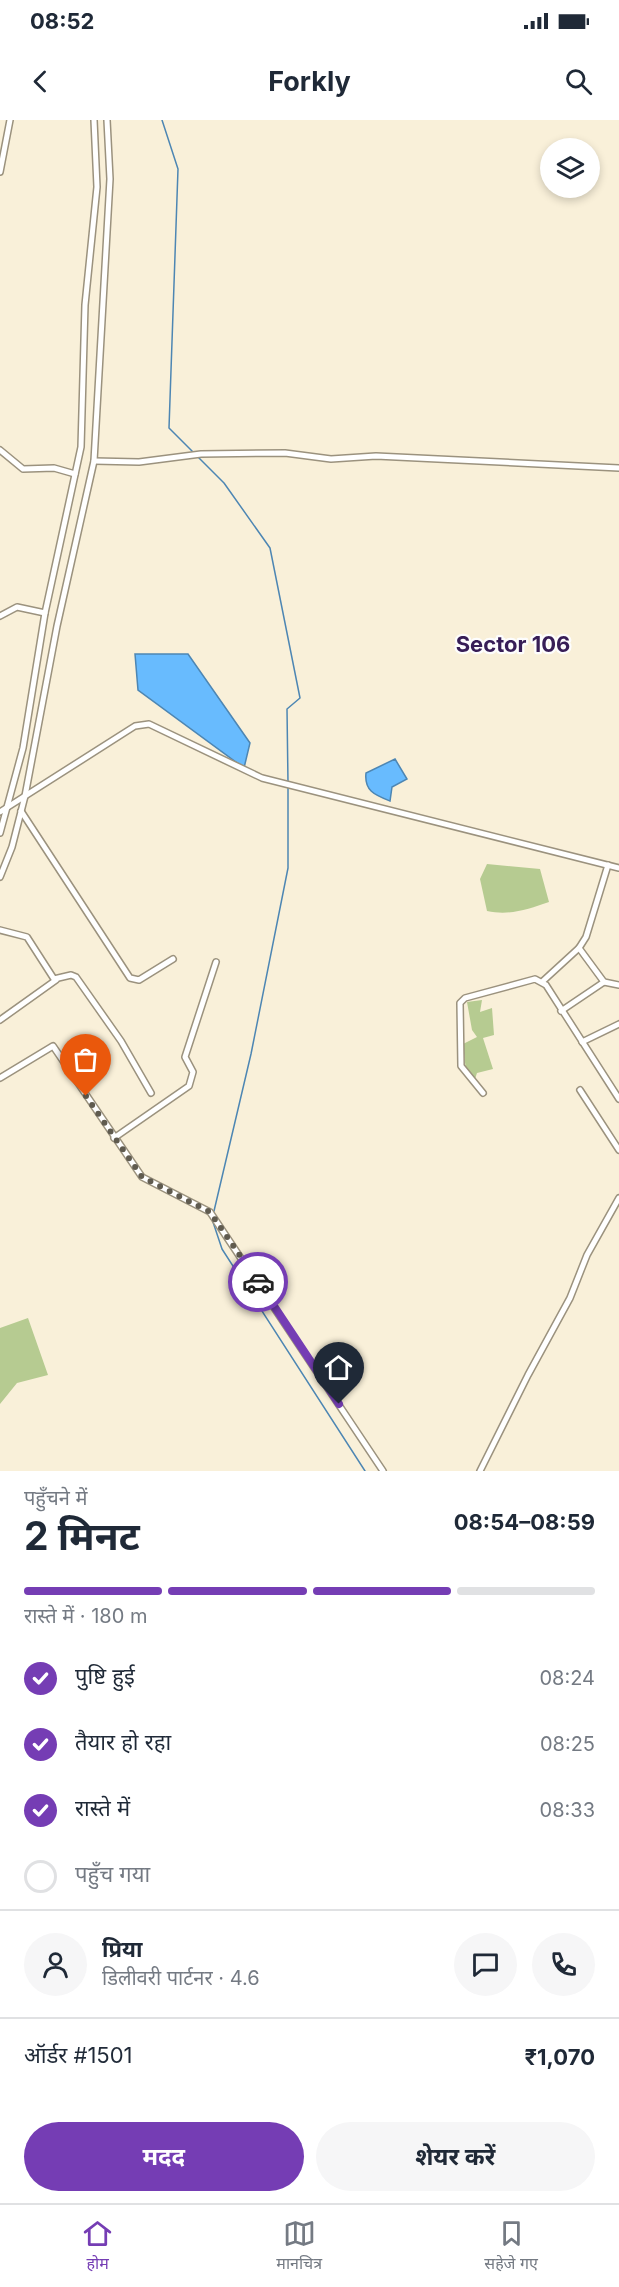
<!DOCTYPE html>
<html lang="hi">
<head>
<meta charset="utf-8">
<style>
  body { margin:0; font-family:Inter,"Noto Sans Devanagari",sans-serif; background:#f6f6f7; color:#1f2937; height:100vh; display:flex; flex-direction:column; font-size:22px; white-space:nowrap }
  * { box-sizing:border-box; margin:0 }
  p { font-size:20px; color:#747a83 }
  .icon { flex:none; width:33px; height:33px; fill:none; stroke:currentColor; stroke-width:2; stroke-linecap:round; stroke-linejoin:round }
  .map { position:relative; height:1351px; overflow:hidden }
  .side { display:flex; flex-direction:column; background:#fff; flex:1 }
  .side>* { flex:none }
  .buttons { position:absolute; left:540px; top:18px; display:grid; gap:12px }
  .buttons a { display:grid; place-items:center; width:60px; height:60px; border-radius:50%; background:#fff; box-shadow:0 3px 9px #0003; font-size:30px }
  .pin { position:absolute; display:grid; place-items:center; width:51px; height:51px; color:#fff; margin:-62px -26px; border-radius:50% 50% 50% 0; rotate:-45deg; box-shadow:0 0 6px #0007 }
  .pin .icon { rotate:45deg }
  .courier { position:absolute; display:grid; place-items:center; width:60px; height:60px; margin:-30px; border:4px solid #753db4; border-radius:50%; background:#fff; color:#222; box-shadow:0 2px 8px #0007 }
  .head em { font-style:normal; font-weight:700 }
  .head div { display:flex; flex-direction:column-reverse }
  .head { display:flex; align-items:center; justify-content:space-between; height:102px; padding:0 24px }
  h1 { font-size:39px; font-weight:700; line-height:45px }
  .bar { display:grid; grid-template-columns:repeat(4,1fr); gap:9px 6px; align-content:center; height:72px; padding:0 24px }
  .bar i { height:8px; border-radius:4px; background:#e0e1e3 }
  .bar .current { background:#753db4 }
  .bar p { grid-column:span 4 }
  .line { display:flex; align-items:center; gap:15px; padding:0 24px; border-top:2px solid #e0e1e3 }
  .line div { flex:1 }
  .round { display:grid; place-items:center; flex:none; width:63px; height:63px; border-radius:32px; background:#f6f6f7 }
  ol { padding:0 24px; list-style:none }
  li { display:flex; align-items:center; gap:18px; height:66px }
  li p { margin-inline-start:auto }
  li .icon { padding:6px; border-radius:50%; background:#753db4; color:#fff; stroke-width:4 }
  li:last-child { color:#747a83 }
  li i { width:33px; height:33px; border:3px solid #e0e1e3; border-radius:50% }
  .primary-button { display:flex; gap:12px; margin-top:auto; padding:12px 24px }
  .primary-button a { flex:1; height:69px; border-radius:36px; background:#753db4; color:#fff; font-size:24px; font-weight:700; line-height:69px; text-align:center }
  .primary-button a+a { background:#f6f6f7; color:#1f2937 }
  .status { display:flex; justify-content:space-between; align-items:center; height:42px; padding:0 30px; background:#fff; direction:ltr }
  .status svg { height:16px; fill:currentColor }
  header { display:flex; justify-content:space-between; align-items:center; height:78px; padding:0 24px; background:#fff; font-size:27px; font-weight:700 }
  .tab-bar { display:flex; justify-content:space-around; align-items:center; height:84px; border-top:2px solid #e0e1e3; background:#fff; font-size:16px; color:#747a83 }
  .tab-bar a { display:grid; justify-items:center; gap:3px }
  .tab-bar .current { color:#753db4 }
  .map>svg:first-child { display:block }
  .green { fill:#b6cb91 }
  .water { fill:#68bbfe; stroke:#4d86b3; stroke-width:1.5 }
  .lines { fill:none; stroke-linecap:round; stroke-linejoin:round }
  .stream { stroke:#4d86b3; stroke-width:1.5 }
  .minor-casing { stroke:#9b927e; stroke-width:8 }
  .minor { stroke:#fff; stroke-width:5 }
  .done { stroke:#605b4f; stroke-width:6; stroke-dasharray:0 10.8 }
  .route { stroke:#753db4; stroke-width:8 }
  .labels { text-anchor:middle; stroke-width:4.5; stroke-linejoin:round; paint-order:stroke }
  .district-label { font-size:22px; font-weight:bold; fill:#371d56; stroke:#fdfdfd }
</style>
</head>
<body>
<div class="status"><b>08:52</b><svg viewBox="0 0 49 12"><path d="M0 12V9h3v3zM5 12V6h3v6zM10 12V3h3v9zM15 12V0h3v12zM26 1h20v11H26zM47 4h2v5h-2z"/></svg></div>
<header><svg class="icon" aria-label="back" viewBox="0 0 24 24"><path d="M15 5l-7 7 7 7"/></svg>Forkly<svg class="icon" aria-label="search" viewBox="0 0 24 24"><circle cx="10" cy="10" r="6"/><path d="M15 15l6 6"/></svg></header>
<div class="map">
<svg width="619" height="1351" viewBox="0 0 619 1351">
  <rect width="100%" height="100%" fill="#f9f0d9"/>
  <!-- green -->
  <g class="green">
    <path d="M487,744L540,749L549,782C528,789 510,796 487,791L480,759Z"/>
    <path d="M482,880L480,892L492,888L494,915L483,918L493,949L477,953L475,959L466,951L463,924L477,917L472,910L467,882Z"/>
    <path d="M28,1198L48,1255L17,1263L0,1284V1208Z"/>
  </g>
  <!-- water -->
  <g class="water">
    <path d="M135,534H188L250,623L244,648L138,570Z"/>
    <path d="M395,639L407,659L392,667L390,681C375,675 364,671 366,653Z"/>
  </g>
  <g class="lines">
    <!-- stream -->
    <g class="stream">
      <path d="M162,0L178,49L169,308L194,333"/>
      <path d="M198,337L224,363L270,428L300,578L287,589L288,663"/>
      <path d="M214,1091L251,934L288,748V668"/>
      <path d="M212,1099L222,1129L365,1351"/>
    </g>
    <defs>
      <g id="minor">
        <path d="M0,52L10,0"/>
        <path d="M0,330L23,349L54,348L75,354"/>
        <path d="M94,341L139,342L201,334L285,333L331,339L376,336L619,348"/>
        <path d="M0,496L17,487L45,493"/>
        <path d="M21,691L130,858L139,860L173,839"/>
        <path d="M0,692L135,606L149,604L262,658L619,748"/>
        <path d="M0,713L23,628L45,493L81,327L85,185L97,67L94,0"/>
        <path d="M0,757L12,727L25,676L57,506L94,341L110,59L107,0"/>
        <path d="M0,810L27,817L54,859L71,855L76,857L121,921L151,973"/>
        <path d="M579,828L604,862L619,865"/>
        <path d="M543,861L579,828L586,817L608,745"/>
        <path d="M561,891L604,862"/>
        <path d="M0,900L56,860"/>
        <path d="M582,922L619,904"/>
        <path d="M0,958L53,926L142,1057L210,1092L383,1351"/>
        <path d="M580,970L619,1030"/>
        <path d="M483,973L461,946L460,883L465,878L535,859L546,865L619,979"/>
        <path d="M114,1018L189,966L193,952L185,937L216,842"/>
        <path d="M480,1351L528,1255L570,1178L587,1135L619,1078"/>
      </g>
    </defs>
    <!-- minor casing -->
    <use href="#minor" class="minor-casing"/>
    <!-- minor -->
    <use href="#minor" class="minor"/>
  </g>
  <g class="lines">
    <!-- done -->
    <path class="done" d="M86,976L142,1057L210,1092L258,1162"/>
    <!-- route -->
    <path class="route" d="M258,1162L339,1284"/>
  </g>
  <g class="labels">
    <!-- district labels -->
    <g class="district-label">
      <text x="513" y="532">Sector 106</text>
    </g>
  </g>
</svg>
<div class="buttons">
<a><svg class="icon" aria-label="layers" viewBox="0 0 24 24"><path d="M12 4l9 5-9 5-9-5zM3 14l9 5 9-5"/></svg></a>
</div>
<div class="pin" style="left:86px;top:976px;background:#ea580c"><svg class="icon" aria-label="bag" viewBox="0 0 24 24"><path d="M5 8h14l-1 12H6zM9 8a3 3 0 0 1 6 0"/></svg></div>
<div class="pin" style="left:339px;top:1284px;background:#1f2937"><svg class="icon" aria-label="home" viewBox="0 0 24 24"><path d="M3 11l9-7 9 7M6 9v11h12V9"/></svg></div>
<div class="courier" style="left:258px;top:1162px"><svg class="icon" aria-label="car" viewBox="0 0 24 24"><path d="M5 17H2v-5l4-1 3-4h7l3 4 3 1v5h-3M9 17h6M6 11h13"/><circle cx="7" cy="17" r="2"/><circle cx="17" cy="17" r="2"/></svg></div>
</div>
<section class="side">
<div class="head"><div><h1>2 मिनट</h1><p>पहुँचने में</p></div><em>08:54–08:59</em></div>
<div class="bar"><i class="current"></i><i class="current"></i><i class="current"></i><i></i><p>रास्ते में · 180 m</p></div>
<ol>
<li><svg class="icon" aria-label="check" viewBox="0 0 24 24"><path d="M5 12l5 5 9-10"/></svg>पुष्टि हुई<p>08:24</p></li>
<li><svg class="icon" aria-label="check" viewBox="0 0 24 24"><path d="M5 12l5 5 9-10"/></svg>तैयार हो रहा<p>08:25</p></li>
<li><svg class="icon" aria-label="check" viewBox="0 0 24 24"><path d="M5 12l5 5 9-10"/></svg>रास्ते में<p>08:33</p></li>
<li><i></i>पहुँच गया</li>
</ol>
<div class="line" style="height:108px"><a class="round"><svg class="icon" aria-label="person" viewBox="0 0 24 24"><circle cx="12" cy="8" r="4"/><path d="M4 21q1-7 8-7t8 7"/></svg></a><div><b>प्रिया</b><p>डिलीवरी पार्टनर · 4.6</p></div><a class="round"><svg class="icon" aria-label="chat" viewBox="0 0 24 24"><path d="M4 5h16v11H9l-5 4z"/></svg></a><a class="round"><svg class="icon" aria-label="phone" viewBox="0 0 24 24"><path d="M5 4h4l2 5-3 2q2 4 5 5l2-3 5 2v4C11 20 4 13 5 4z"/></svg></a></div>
<div class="line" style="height:78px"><div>ऑर्डर #1501</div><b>₹1,070</b></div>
<div class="primary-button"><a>मदद</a><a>शेयर करें</a></div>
</section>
<nav class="tab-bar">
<a class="current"><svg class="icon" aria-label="home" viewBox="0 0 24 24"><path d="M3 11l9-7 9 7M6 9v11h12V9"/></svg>होम</a>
<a><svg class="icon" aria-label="map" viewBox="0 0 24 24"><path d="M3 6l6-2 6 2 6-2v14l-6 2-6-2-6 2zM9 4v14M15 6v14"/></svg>मानचित्र</a>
<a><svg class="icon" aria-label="saved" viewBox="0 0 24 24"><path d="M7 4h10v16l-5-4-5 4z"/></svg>सहेजे गए</a>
</nav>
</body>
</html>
